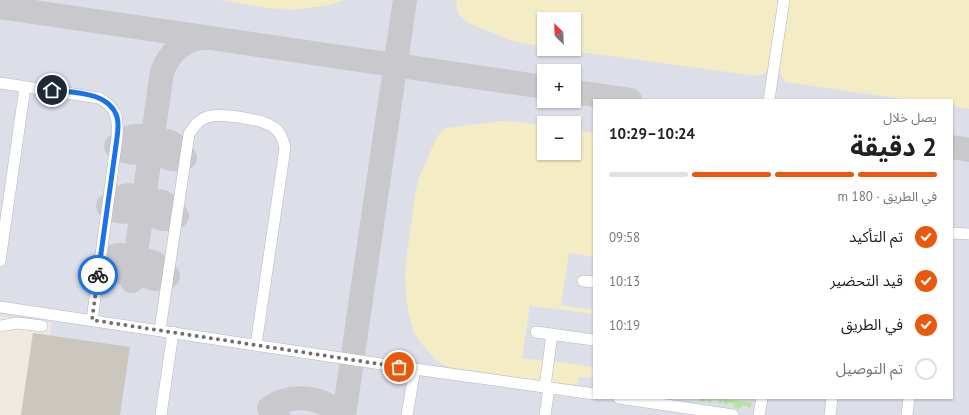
<!DOCTYPE html>
<html lang="ar">
<head>
<meta charset="utf-8">
<style>
  body { margin:0; font-family:"PT Sans","Noto Sans Arabic",sans-serif; background:#f6f6f6; color:#202124; direction:rtl; height:100vh; display:flex; flex-direction:column; font-size:15px; white-space:nowrap }
  * { box-sizing:border-box; margin:0 }
  p { font-size:13px; color:#757577 }
  .icon { flex:none; width:22px; height:22px; fill:none; stroke:currentColor; stroke-width:2; stroke-linecap:round; stroke-linejoin:round }
  .map { position:relative; flex:1; overflow:hidden; direction:ltr }
  .panel { position:absolute; left:593px; top:99px; width:360px; height:300px; display:flex; flex-direction:column; background:#fff; border-radius:0px; box-shadow:0 1px 3px #0004; direction:rtl }
  .panel>* { flex:none }
  .needle { width:26px; rotate:336deg }
  .tools { position:absolute; left:537px; top:12px; display:grid; gap:8px }
  .tools a { display:grid; place-items:center; width:44px; height:44px; border-radius:0px; background:#fff; box-shadow:0 1px 3px #0004; font-size:20px }
  .pin { position:absolute; display:grid; place-items:center; width:34px; height:34px; color:#fff; margin:-17px; border:2px solid #fff; border-radius:50%; box-shadow:0 1px 4px #0007 }
  .courier { position:absolute; display:grid; place-items:center; width:40px; height:40px; margin:-20px; border:3px solid #1a73e8; border-radius:50%; background:#fff; color:#222; box-shadow:0 1px 5px #0007 }
  .headline em { font-style:normal; font-weight:700 }
  .headline div { display:flex; flex-direction:column-reverse }
  .headline { display:flex; align-items:center; justify-content:space-between; height:68px; padding:0 16px }
  h1 { font-size:26px; font-weight:700; line-height:30px }
  .bar { display:grid; grid-template-columns:repeat(4,1fr); gap:6px 4px; align-content:center; height:48px; padding:0 16px }
  .bar i { height:5px; border-radius:3px; background:#e0e0e0 }
  .bar .selected { background:#ea580c }
  .bar p { grid-column:span 4 }
  ol { padding:0 16px; list-style:none }
  li { display:flex; align-items:center; gap:12px; height:44px }
  li p { margin-inline-start:auto }
  li .icon { padding:4px; border-radius:50%; background:#ea580c; color:#fff; stroke-width:4 }
  li:last-child { color:#757577 }
  li i { width:22px; height:22px; border:2px solid #e0e0e0; border-radius:50% }
  .map>svg:first-child { display:block }
  .airport { fill:#dcdee8; fill-rule:evenodd }
  .green { fill:#b6e59e }
  .sand { fill:#f3ecc5 }
  .lines { fill:none; stroke-linecap:round; stroke-linejoin:round }
  .taxiway { stroke:#c9c8cc; stroke-width:24 }
  .building { fill:#cbc7bf }
  .minor-casing { stroke:#b4b7c1; stroke-width:12 }
  .minor { stroke:#fff; stroke-width:11 }
  .done { stroke:#726f6d; stroke-width:4; stroke-dasharray:0 7.2 }
  .route { stroke:#1a73e8; stroke-width:5 }
</style>
</head>
<body>
<div class="map">
<svg width="969" height="415" viewBox="0 0 969 415">
  <rect width="100%" height="100%" fill="#efe9e1"/>
  <!-- airport -->
  <path class="airport" d="M0,0H969V415H21L33,333L50,335L52,323L0,316ZM544,19H574V49H544ZM544,71H574V101H544ZM594,100H952V398H594ZM544,123H574V153H544Z"/>
  <!-- green -->
  <path class="green" d="M699,398H718L752,403L750,410L747,405L744,406V404L740,408L738,409L734,407L732,403H729L726,405L722,400V403L720,404L718,400H713L709,403L705,398V402L699,401Z"/>
  <!-- sand -->
  <g class="sand">
    <path d="M219,0H344L331,5L292,10L268,8Z"/>
    <path d="M456,0H778L768,68L765,73L757,76L558,49H574V19H544V47L513,41L468,23L458,13Z"/>
    <path d="M788,0H969V109L952,106V100H909L785,82L778,69Z"/>
    <path d="M501,121L521,122L544,126V153H574V130L594,133V257L569,253L561,305L594,310V314L530,306L522,358L543,361L541,381L449,367L442,364L436,360L421,343L413,331L407,304L405,276L406,262L416,189L420,175L437,137L442,131L446,128Z"/>
    <path d="M553,361L594,367V378L579,377L577,385L552,382L551,381Z"/>
  </g>
  <g class="lines">
    <!-- taxiway -->
    <g class="taxiway">
      <path d="M0,7L544,87"/>
      <path d="M574,92L630,100"/>
      <path d="M952,147L969,150"/>
      <path d="M185,158C149,168 155,114 116,146C125,153 136,155 145,149C148,147 150,144 152,143C167,136 179,145 185,158"/>
      <path d="M108,206C137,228 151,177 177,216C173,217 169,219 165,219C139,217 144,176 108,206"/>
      <path d="M168,276C164,277 160,279 156,279C144,278 141,268 135,261C122,250 109,256 99,266C106,272 117,274 125,269C129,267 132,263 136,262C149,257 161,265 168,276"/>
      <path d="M132,281L162,72C169,53 185,37 206,38"/>
      <path d="M278,415L269,408C273,406 278,402 283,401C302,395 327,399 338,415"/>
      <path d="M344,415L405,0"/>
    </g>
  </g>
  <!-- building -->
  <path class="building" d="M33,333L130,347L120,415H21Z"/>
  <g class="lines">
    <defs>
      <g id="minor">
        <path d="M0,83L99,98C118,108 118,119 117,138L92,320"/>
        <path d="M769,100L784,0"/>
        <path d="M952,233L969,234"/>
        <path d="M0,261L25,87"/>
        <path d="M583,281L594,282"/>
        <path d="M0,307L415,369L594,394"/>
        <path d="M0,326L17,323L42,326"/>
        <path d="M160,330L189,134C193,127 198,120 207,117C218,113 264,119 273,127C281,132 283,140 285,148L256,345"/>
        <path d="M536,332L594,340"/>
        <path d="M545,387L552,334"/>
        <path d="M619,398L733,415"/>
        <path d="M161,415L173,332"/>
        <path d="M407,415L415,369"/>
        <path d="M545,415L549,388"/>
        <path d="M759,415L762,398"/>
        <path d="M830,415L832,398"/>
        <path d="M907,415L909,398"/>
      </g>
    </defs>
    <!-- minor casing -->
    <use href="#minor" class="minor-casing"/>
    <!-- minor -->
    <use href="#minor" class="minor"/>
  </g>
  <g class="lines">
    <!-- done -->
    <path class="done" d="M98,275L92,320L399,367"/>
    <!-- route -->
    <path class="route" d="M52,90C73,93 109,91 117,117C119,124 118,131 117,138L98,275"/>
  </g>
</svg>
<div class="tools">
<a><svg class="needle" viewBox="-14 -14 28 28"><path d="M0-13l5 13h-10z" fill="#e53935"/><path d="M0 13l5-13h-10z" fill="#757577"/></svg></a>
<a>+</a>
<a>−</a>
</div>
<div class="pin" style="left:399px;top:367px;background:#ea580c"><svg class="icon" aria-label="bag" viewBox="0 0 24 24"><path d="M5 8h14l-1 12H6zM9 8a3 3 0 0 1 6 0"/></svg></div>
<div class="pin" style="left:52px;top:90px;background:#1f2937"><svg class="icon" aria-label="home" viewBox="0 0 24 24"><path d="M3 11l9-7 9 7M6 9v11h12V9"/></svg></div>
<div class="courier" style="left:98px;top:275px"><svg class="icon" aria-label="bike" viewBox="0 0 24 24"><circle cx="6" cy="16" r="4"/><circle cx="18" cy="16" r="4"/><path d="M6 16l4-8h5l3 8M10 8l3 8H6M13 5h3"/></svg></div>
<section class="panel">
<div class="headline"><div><h1>2 دقيقة</h1><p>يصل خلال</p></div><em>10:24–10:29</em></div>
<div class="bar"><i class="selected"></i><i class="selected"></i><i class="selected"></i><i></i><p>في الطريق · 180 m</p></div>
<ol>
<li><svg class="icon" aria-label="check" viewBox="0 0 24 24"><path d="M5 12l5 5 9-10"/></svg>تم التأكيد<p>09:58</p></li>
<li><svg class="icon" aria-label="check" viewBox="0 0 24 24"><path d="M5 12l5 5 9-10"/></svg>قيد التحضير<p>10:13</p></li>
<li><svg class="icon" aria-label="check" viewBox="0 0 24 24"><path d="M5 12l5 5 9-10"/></svg>في الطريق<p>10:19</p></li>
<li><i></i>تم التوصيل</li>
</ol>
</section>
</div>
</body>
</html>
